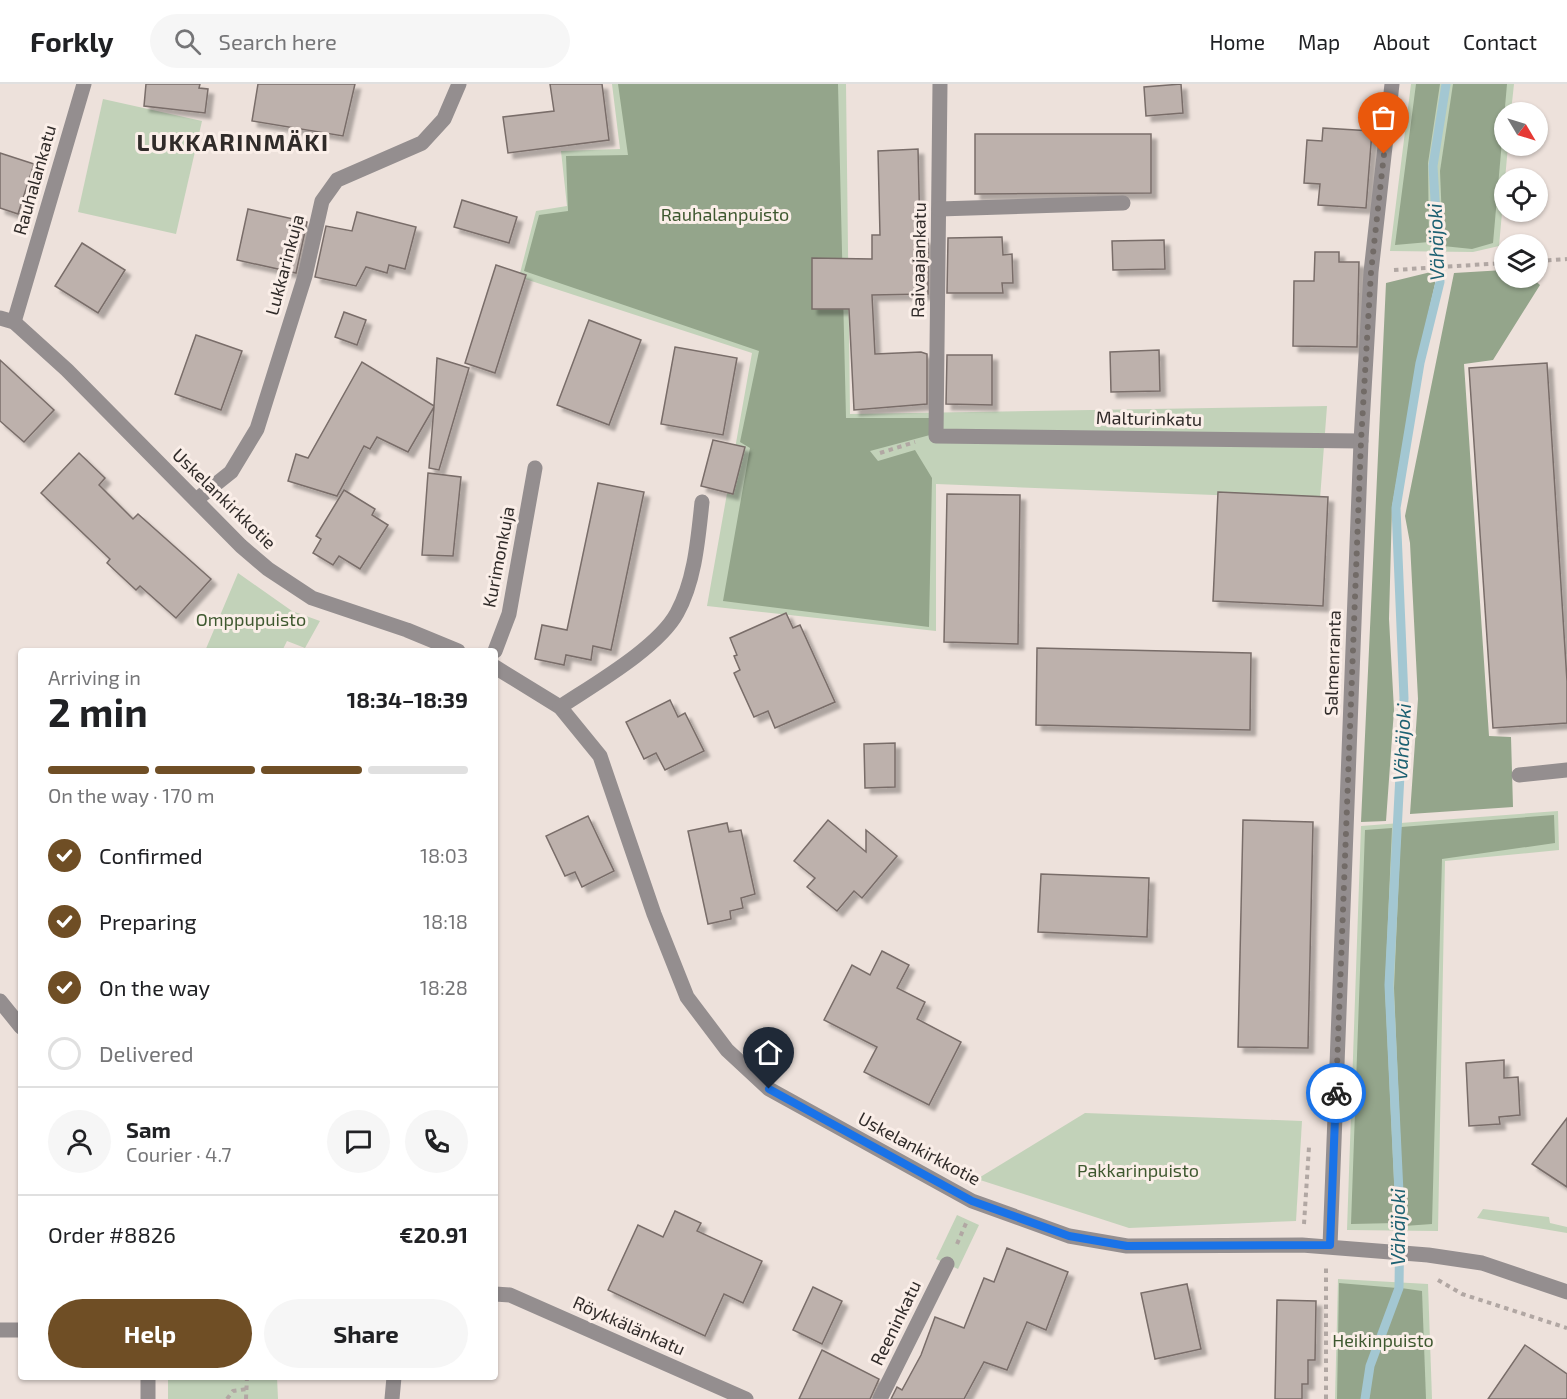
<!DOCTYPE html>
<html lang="en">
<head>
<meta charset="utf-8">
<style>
  body { margin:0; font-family:"Exo 2",sans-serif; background:#f6f6f6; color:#202124; height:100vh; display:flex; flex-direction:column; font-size:22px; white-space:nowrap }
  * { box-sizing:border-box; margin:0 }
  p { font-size:20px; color:#757577 }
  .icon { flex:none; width:33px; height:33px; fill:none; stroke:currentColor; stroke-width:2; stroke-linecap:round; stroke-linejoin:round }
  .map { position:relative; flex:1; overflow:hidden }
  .drawer { position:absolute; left:18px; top:564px; width:480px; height:732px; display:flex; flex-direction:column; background:#fff; border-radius:6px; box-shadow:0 2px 4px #0004 }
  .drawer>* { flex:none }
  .needle { width:39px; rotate:128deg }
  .fabs { position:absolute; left:1494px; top:18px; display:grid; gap:12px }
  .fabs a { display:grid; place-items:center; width:54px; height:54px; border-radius:50%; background:#fff; box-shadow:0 2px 4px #0004; font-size:30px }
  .pin { position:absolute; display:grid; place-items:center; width:51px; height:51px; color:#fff; margin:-62px -26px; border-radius:50% 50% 50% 0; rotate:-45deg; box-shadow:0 0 6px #0007 }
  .pin .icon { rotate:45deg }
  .courier { position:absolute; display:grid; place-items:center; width:60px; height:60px; margin:-30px; border:4px solid #1a73e8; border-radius:50%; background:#fff; color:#222; box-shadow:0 2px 8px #0007 }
  .summary em { font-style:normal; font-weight:700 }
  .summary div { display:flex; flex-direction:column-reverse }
  .summary { display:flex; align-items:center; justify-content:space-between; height:102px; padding:0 30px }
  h1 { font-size:39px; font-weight:700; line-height:45px }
  .bar { display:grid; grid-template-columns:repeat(4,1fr); gap:9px 6px; align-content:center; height:72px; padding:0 30px }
  .bar i { height:8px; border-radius:4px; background:#e0e0e0 }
  .bar .active { background:#6f4e25 }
  .bar p { grid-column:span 4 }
  .line { display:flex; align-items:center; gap:15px; padding:0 30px; border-top:2px solid #e0e0e0 }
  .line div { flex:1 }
  .round { display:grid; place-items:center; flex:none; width:63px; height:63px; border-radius:32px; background:#f6f6f6 }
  ol { padding:0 30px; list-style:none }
  li { display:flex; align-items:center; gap:18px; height:66px }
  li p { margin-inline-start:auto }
  li .icon { padding:6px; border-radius:50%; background:#6f4e25; color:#fff; stroke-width:4 }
  li:last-child { color:#757577 }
  li i { width:33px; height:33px; border:3px solid #e0e0e0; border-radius:50% }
  .button { display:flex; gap:12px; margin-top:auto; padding:12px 30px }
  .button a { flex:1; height:69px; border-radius:36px; background:#6f4e25; color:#fff; font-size:24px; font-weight:700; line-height:69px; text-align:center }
  .button a+a { background:#f6f6f6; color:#202124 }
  header { display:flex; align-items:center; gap:36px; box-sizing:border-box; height:84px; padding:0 30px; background:#fff; border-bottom:2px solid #e0e0e0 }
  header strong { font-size:28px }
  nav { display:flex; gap:33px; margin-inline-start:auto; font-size:21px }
  .search { width:420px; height:54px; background:#f6f6f6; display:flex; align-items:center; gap:15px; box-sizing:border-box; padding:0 21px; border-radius:33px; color:#757577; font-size:22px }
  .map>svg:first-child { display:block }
  .green { fill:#c2d2b9 }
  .forest { fill:#94a58b }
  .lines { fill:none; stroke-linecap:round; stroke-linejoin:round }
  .stream { stroke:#a3c7d2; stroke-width:9 }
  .building { fill:#bdb1ac; stroke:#796d69; stroke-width:1.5; filter:url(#shadow) }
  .path { stroke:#b1a7a3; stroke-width:4; stroke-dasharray:4.5 4.5; stroke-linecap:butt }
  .minor { stroke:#948e8f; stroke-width:15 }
  .done { stroke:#726b67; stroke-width:6; stroke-dasharray:0 10.8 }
  .route { stroke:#1a73e8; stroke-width:8 }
  .labels { text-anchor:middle; stroke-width:6; stroke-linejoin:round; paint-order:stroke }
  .street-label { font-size:18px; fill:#302b29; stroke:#faeee8 }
  .park-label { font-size:18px; fill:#3e582f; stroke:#faeee8 }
  .water-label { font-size:20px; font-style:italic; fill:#1d6172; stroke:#faeee8 }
  .district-label { font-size:24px; font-weight:bold; letter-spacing:1.5px; fill:#302b29; stroke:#faeee8 }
</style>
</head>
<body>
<header>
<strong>Forkly</strong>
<div class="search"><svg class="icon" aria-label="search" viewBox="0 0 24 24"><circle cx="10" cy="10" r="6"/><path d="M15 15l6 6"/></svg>Search here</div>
<nav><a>Home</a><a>Map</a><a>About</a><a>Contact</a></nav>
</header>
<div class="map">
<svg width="1567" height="1315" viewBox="0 0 1567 1315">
  <defs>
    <filter id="shadow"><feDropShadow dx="5.5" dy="5.5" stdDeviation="1.5" flood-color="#0004"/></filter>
  </defs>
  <rect width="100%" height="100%" fill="#ede1db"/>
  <!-- green -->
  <g class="green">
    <path d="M612,0H846L850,330L1327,322L1320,415L936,400V547L707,522L752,269L519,193L536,127L567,122L561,67L620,65Z"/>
    <path d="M1411,0H1514L1511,28H1504V62H1508L1499,162L1473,168L1390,167Z"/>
    <path d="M103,15L202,37L176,150L78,128Z"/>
    <path d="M238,489L292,527L320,537L305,564L287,557L282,567H205Z"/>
    <path d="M1558,727L1559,766L1445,777L1438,1147L1347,1146L1361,742Z"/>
    <path d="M1085,1029L1302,1037L1296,1137L1129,1144L977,1095Z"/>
    <path d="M1483,1125L1549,1133L1550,1139L1567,1143V1149L1477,1134Z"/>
    <path d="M957,1131L979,1141L958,1185L936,1175Z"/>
    <path d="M1338,1195L1428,1200L1432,1315H1335Z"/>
    <path d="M168,1293H277L278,1315H168Z"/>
  </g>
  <!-- forest -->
  <g class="forest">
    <path d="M618,0H838L846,334H932L930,351L870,367L878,377L915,366L932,394L929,543L723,517L750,364L740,358L759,267L524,187L539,131L568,127L566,72L628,71Z"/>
    <path d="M1416,0H1440L1428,79L1429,158L1395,161Z"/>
    <path d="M1453,0H1507L1493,159L1472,165L1443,162L1440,87Z"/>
    <path d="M1504,186V194H1532L1540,201L1493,276L1464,280L1489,652L1511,653L1513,723L1410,730L1418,615L1410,459L1405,432L1454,189Z"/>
    <path d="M1435,187V200L1417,279L1392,423L1389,535L1394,626L1386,737L1361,738L1386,199Z"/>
    <path d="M1554,731L1555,759L1442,775L1432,1140L1404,1142L1394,904L1401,743Z"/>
    <path d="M1392,744L1385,904L1396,1139L1351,1140L1365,746Z"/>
    <path d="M1339,1199L1397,1204L1368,1282L1363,1315H1337Z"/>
    <path d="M1401,1204L1422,1207L1426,1315H1368L1373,1284Z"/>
  </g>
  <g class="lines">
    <!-- stream -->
    <path class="stream" d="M1365,1315L1370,1282L1399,1204L1400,1129L1389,901L1404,614L1396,424L1420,279L1440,198L1433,82L1446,0"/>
  </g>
  <!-- building -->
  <g class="building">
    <path d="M146,0H200L199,4L208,5L205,29L144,22Z"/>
    <path d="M258,0H355L343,52L252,37Z"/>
    <path d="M550,0H602L609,56L508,69L503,33L554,27Z"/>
    <path d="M1181,0L1183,29L1146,32L1144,3Z"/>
    <path d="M1323,44L1372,47L1366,124L1318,121L1320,100L1304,99L1307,56L1322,57Z"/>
    <path d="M975,50H1151V109L975,110Z"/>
    <path d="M918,65L920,150L921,155H928V210L872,211L875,270L921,268L927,270V320L854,326L849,225H812V174L872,175V151H880L878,67Z"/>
    <path d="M0,69L34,80L18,130L0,124Z"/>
    <path d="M462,116L517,133L509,159L454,143Z"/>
    <path d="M248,125L307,138L296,189L237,176Z"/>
    <path d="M357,128L416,143L405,185L389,181L387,189L366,183L356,202L315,193L326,142L352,147Z"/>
    <path d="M1002,153L1003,171L1012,170L1013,199H1002L1003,209H947L948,154Z"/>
    <path d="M1164,156L1165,185L1113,186L1112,157Z"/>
    <path d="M82,159L125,186L98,229L55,202Z"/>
    <path d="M1315,168H1339V178H1359L1357,263L1293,262L1294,197H1314Z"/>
    <path d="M496,181L526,191L495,289L465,279Z"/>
    <path d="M344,228L366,236L357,261L335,253Z"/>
    <path d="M589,236L641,256L609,341L557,321Z"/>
    <path d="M196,251L242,267L221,326L175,310Z"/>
    <path d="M675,263L737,274L723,351L661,340Z"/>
    <path d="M1159,266L1160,307L1111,308L1110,268Z"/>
    <path d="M947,271H992V321L946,320Z"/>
    <path d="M437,274L469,284L439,386L429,384L434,323L408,368L377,353L370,365L364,362L337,412L288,397L296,370L308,374L362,278L434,322Z"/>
    <path d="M0,276L54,326L24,358L0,337Z"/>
    <path d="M1547,279L1567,597V639L1493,644L1469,284Z"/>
    <path d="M713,356L745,363L733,410L701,402Z"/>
    <path d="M79,369L105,394L99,401L133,435L138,430L211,495L176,534L140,502L136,506L107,479L110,475L41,409Z"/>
    <path d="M428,389L461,393L453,472L422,471Z"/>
    <path d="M598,399L644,408L611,566L593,562L591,576L566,571L564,581L535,575L542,541L567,546Z"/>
    <path d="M344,406L375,425L372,431L388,441L360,485L339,472L333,481L313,469L321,455L316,452Z"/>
    <path d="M1218,408L1328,413L1323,522L1213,517Z"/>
    <path d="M947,410L1020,411L1018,560L944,558Z"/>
    <path d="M786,529L793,544L800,541L835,618L775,644L768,627L754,633L734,589L740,586L734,572L737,571L730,554Z"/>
    <path d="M1037,564L1251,569L1250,646L1036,641Z"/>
    <path d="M670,616L678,633L685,629L704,667L665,686L656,669L644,675L626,638Z"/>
    <path d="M895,659V703L865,704L864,660Z"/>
    <path d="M588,732L614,787L582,803L575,788L565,792L546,752Z"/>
    <path d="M828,736L866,768V746L897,772L862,814L854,807L837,827L807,803L815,794L794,777Z"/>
    <path d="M1243,736L1313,738L1308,964L1238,963Z"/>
    <path d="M727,739L729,748L741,746L755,810L741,814L743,824L730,827L731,835L708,840L688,747Z"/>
    <path d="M1041,790L1149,794L1147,853L1038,848Z"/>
    <path d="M882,867L909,881L897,904L925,918L917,935L961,958L929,1021L864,988L877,963L824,936L852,881L870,891Z"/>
    <path d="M1504,976V994L1518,993L1520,1031L1499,1033L1500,1040L1469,1042L1466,979Z"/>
    <path d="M1567,1034V1103L1532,1080Z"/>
    <path d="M675,1127L701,1139L697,1147L762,1177L743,1219L724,1210L705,1252L608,1206L638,1141L663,1153Z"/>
    <path d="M1007,1164L1068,1188L1046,1246L1027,1238L1007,1286L984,1278L964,1315H891L897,1303L902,1306L921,1271L935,1233L964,1244L984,1194L994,1198Z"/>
    <path d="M1187,1200L1201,1265L1155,1275L1141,1209Z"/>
    <path d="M813,1203L842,1217L822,1260L793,1246Z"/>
    <path d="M1277,1216L1316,1217L1315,1276H1308V1300H1302V1315H1275Z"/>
    <path d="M1525,1261L1567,1290V1315H1488Z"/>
    <path d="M822,1266L879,1295L870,1315H799Z"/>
  </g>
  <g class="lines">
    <!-- path -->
    <g class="path">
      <path d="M1538,177L1567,175"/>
      <path d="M1394,186L1504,179"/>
      <path d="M880,369L915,358"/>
      <path d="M1304,1140L1309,1063"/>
      <path d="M957,1160L967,1137"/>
      <path d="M1438,1196L1462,1210L1567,1244"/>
      <path d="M227,1315L233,1307L247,1305"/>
      <path d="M246,1315L247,1293"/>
      <path d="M1326,1315V1183"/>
    </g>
    <!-- minor -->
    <g class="minor">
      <path d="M940,0L936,352L1361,357"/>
      <path d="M939,125L1123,119"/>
      <path d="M0,234L14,238L67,286L241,462L268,485L312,514L407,546L458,567"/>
      <path d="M14,238L84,0"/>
      <path d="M196,416L231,388L257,345L305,192L322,117L337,96L422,59L444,35L459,0"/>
      <path d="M495,567L509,530L535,384"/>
      <path d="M495,583L560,623L600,672L654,830L687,913L727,966L769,1005L972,1117L1069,1152L1127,1162L1302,1161L1428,1171L1482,1179L1567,1208"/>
      <path d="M560,623C593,601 658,564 677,529C695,496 698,455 702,418"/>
      <path d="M1519,691L1567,686"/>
      <path d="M0,917L21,943"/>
      <path d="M1330,1162L1361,357L1371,188L1392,0"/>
      <path d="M495,1210L510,1211L746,1315"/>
      <path d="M0,1246H21"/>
      <path d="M148,1315V1293"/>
      <path d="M392,1315L394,1293"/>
      <path d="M880,1315L947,1180"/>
    </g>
  </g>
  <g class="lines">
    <!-- done -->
    <path class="done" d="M1336,1009L1361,357L1371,188L1384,70"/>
    <!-- route -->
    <path class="route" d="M769,1005L972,1117L1069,1152L1127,1162L1330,1161L1336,1009"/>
  </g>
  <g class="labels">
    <!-- street labels -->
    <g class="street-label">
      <text transform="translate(35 96) rotate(-74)" y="6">Rauhalankatu</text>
      <text transform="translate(919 176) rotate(-89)" y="6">Raivaajankatu</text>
      <text transform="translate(285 181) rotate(-75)" y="6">Lukkarinkuja</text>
      <text transform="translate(1149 335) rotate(1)" y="6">Malturinkatu</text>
      <text transform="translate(224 415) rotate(44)" y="6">Uskelankirkkotie</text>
      <text transform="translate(499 473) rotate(-79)" y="6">Kurimonkuja</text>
      <text transform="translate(1333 579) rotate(-88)" y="6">Salmenranta</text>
      <text transform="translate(919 1065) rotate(28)" y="6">Uskelankirkkotie</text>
      <text transform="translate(896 1239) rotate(-64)" y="6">Reeninkatu</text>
      <text transform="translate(629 1242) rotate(24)" y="6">Röykkälänkatu</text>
    </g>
    <!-- park labels -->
    <g class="park-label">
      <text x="725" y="137">Rauhalanpuisto</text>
      <text x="251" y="542">Omppupuisto</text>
      <text x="1138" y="1093">Pakkarinpuisto</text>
      <text x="1383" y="1263">Heikinpuisto</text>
    </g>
    <!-- water labels -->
    <g class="water-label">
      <text transform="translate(1436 158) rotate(-92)" y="7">Vähäjoki</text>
      <text transform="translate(1402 658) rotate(-87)" y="7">Vähäjoki</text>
      <text transform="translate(1398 1143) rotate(-90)" y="7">Vähäjoki</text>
    </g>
    <!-- district labels -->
    <g class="district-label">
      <text x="233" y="67">LUKKARINMÄKI</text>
    </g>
  </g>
</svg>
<div class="fabs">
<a><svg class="needle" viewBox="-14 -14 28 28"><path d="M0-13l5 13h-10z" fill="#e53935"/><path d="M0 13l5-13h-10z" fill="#757577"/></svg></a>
<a><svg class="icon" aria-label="locate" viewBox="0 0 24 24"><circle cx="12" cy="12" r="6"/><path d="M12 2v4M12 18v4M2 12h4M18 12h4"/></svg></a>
<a><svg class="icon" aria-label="layers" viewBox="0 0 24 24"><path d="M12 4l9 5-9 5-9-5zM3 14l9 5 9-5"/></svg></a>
</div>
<div class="pin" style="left:1384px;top:70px;background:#ea580c"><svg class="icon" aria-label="bag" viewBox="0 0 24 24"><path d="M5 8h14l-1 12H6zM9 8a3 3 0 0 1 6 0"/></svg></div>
<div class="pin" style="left:769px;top:1005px;background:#1f2937"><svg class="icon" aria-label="home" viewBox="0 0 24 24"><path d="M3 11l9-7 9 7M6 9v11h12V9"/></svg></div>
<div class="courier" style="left:1336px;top:1009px"><svg class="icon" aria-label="bike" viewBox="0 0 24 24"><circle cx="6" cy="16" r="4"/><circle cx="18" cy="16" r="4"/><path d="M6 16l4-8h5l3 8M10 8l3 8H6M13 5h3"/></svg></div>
<section class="drawer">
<div class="summary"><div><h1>2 min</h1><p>Arriving in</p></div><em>18:34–18:39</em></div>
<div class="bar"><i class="active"></i><i class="active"></i><i class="active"></i><i></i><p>On the way · 170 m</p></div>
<ol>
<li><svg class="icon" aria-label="check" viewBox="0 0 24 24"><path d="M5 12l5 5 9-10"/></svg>Confirmed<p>18:03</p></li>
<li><svg class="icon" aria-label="check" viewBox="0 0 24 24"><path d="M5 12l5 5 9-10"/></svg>Preparing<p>18:18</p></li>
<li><svg class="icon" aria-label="check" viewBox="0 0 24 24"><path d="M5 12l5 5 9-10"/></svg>On the way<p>18:28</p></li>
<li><i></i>Delivered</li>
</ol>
<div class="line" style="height:108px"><a class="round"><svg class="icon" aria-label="person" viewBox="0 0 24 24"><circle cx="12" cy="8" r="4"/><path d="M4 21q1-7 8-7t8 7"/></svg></a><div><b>Sam</b><p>Courier · 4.7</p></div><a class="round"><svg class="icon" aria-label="chat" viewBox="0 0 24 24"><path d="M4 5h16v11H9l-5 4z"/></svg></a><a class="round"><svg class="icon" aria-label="phone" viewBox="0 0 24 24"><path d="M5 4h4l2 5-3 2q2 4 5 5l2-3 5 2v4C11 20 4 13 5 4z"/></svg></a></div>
<div class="line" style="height:78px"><div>Order #8826</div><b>€20.91</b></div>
<div class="button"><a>Help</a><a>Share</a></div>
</section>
</div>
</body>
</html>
